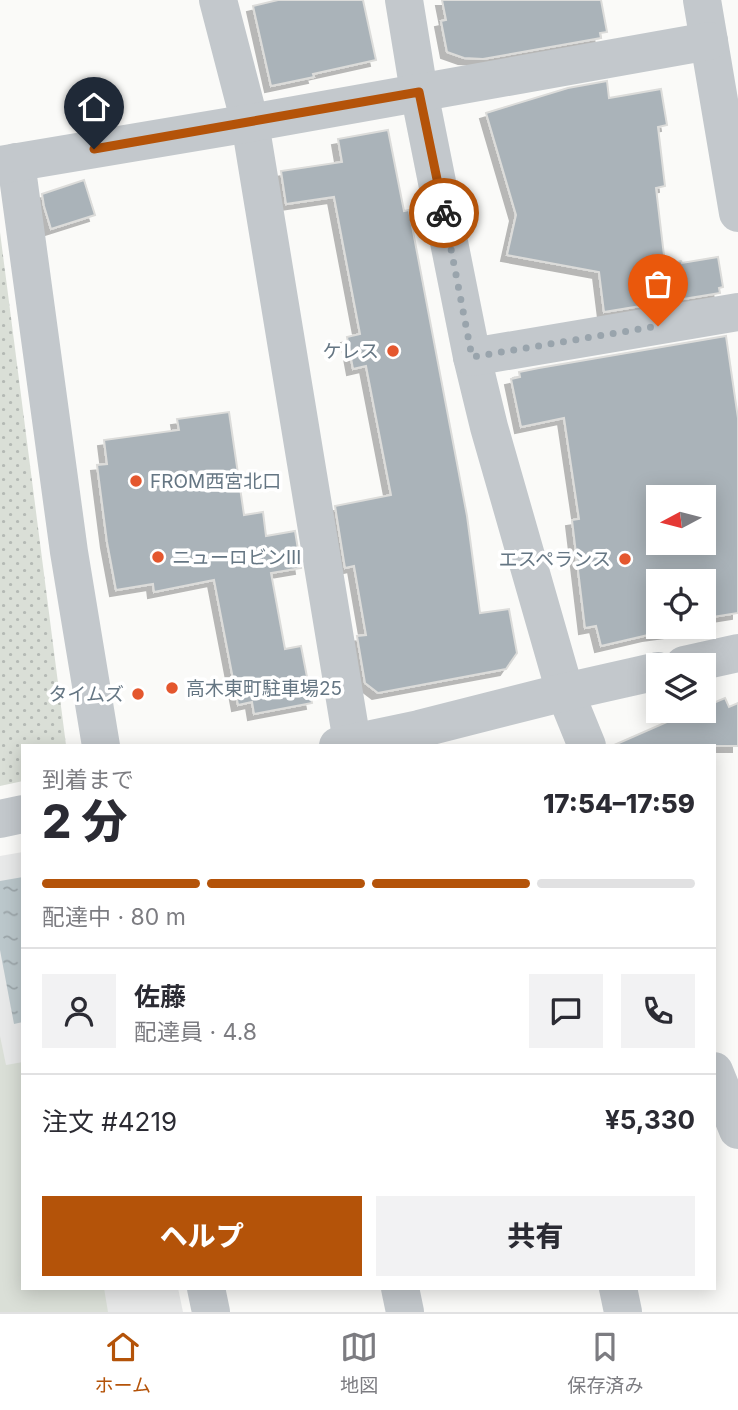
<!DOCTYPE html>
<html lang="ja">
<head>
<meta charset="utf-8">
<style>
  body { margin:0; font-family:Inter,"Noto Sans JP",sans-serif; background:#f2f2f3; color:#2b2b33; height:100vh; display:flex; flex-direction:column; font-size:26px; white-space:nowrap }
  * { box-sizing:border-box; margin:0 }
  p { font-size:23px; color:#7c7c81 }
  .icon { flex:none; width:38px; height:38px; fill:none; stroke:currentColor; stroke-width:2; stroke-linecap:round; stroke-linejoin:round }
  .map { position:relative; flex:1; overflow:hidden }
  .details { position:absolute; left:21px; top:744px; width:695px; height:546px; display:flex; flex-direction:column; background:#fff; border-radius:0px; box-shadow:0 4px 18px #0003 }
  .details>* { flex:none }
  .needle { width:46px; rotate:263deg }
  .fabs { position:absolute; left:646px; top:485px; display:grid; gap:14px }
  .fabs a { display:grid; place-items:center; width:70px; height:70px; border-radius:0px; background:#fff; box-shadow:0 4px 18px #0003; font-size:35px }
  .pin { position:absolute; display:grid; place-items:center; width:60px; height:60px; color:#fff; margin:-72px -30px; border-radius:50% 50% 50% 0; rotate:-45deg; box-shadow:0 0 7px #0007 }
  .pin .icon { rotate:45deg }
  .courier { position:absolute; display:grid; place-items:center; width:70px; height:70px; margin:-35px; border:5px solid #b45309; border-radius:50%; background:#fff; color:#222; box-shadow:0 2px 9px #0007 }
  .overview em { font-style:normal; font-weight:800 }
  .overview div { display:flex; flex-direction:column-reverse }
  .overview { display:flex; align-items:center; justify-content:space-between; height:119px; padding:0 21px }
  h1 { font-size:46px; font-weight:800; line-height:52px }
  .bar { display:grid; grid-template-columns:repeat(4,1fr); gap:10px 7px; align-content:center; height:84px; padding:0 21px }
  .bar i { height:9px; border-radius:5px; background:#e1e1e2 }
  .bar .current { background:#b45309 }
  .bar p { grid-column:span 4 }
  .line { display:flex; align-items:center; gap:18px; padding:0 21px; border-top:2px solid #e1e1e2 }
  .line div { flex:1 }
  .round { display:grid; place-items:center; flex:none; width:74px; height:74px; border-radius:0px; background:#f2f2f3 }
  .action { display:flex; gap:14px; margin-top:auto; padding:14px 21px }
  .action a { flex:1; height:80px; border-radius:0px; background:#b45309; color:#fff; font-size:28px; font-weight:800; line-height:80px; text-align:center }
  .action a+a { background:#f2f2f3; color:#2b2b33 }
  .tabs { display:flex; justify-content:space-around; align-items:center; height:98px; border-top:2px solid #e1e1e2; background:#fff; font-size:19px; color:#7c7c81 }
  .tabs a { display:grid; justify-items:center; gap:4px }
  .tabs .current { color:#b45309 }
  .map>svg:first-child { display:block }
  .built { fill:#e8e9e9 }
  .park { fill:url(#park-dots) }
  .pitch { fill:#dadfd7 }
  .water { fill:url(#water-ripples) }
  .building { fill:#aab3b9; stroke:#dcdcda; stroke-width:2; fill-rule:evenodd; filter:url(#shadow) }
  .lines { fill:none; stroke-linecap:round; stroke-linejoin:round }
  .minor { stroke:#c3c8cc; stroke-width:38 }
  .done { stroke:#99a4ac; stroke-width:7; stroke-dasharray:0 12.6 }
  .route { stroke:#b45309; stroke-width:9 }
  .poi-dot { fill:#e4572e; stroke:#fff; stroke-width:2.5 }
  .labels { text-anchor:middle; stroke-width:7; stroke-linejoin:round; paint-order:stroke }
  .poi-label { font-size:19px; fill:#657683; stroke:#fff; text-anchor:end }
</style>
</head>
<body>
<div class="map">
<svg width="738" height="1312" viewBox="0 0 738 1312">
  <defs>
    <pattern id="park-dots" width="8" height="8" patternUnits="userSpaceOnUse" patternTransform="scale(1.75)"><rect width="8" height="8" fill="#dadfd7"/><path d="M2 2h.1M6 6h.1" fill="none" stroke="#b4b9b4" stroke-width="1.8" stroke-linecap="round"/></pattern>
    <pattern id="water-ripples" width="26" height="14" patternUnits="userSpaceOnUse" patternTransform="scale(1.75)"><rect width="26" height="14" fill="#bbc7cb"/><path d="M2 4q2-2 4 0t4 0M15 11q2-2 4 0t4 0" fill="none" stroke="#9ca6aa"/></pattern>
    <filter id="shadow"><feDropShadow dx="-6" dy="6" stdDeviation="0" flood-color="#0004"/></filter>
  </defs>
  <rect width="100%" height="100%" fill="#fafaf8"/>
  <!-- built -->
  <path class="built" d="M23,852V1288H178L183,1312H0V856Z"/>
  <!-- park -->
  <path class="park" d="M0,232L66,745L23,746V781L0,786Z"/>
  <!-- pitch -->
  <path class="pitch" d="M0,1036L6,1065L23,1062V1288H104L108,1312H0Z"/>
  <!-- water -->
  <path class="water" d="M23,877V1022L14,1024L0,950V881Z"/>
  <!-- building -->
  <g class="building">
    <path d="M278,0H363L376,60L313,74L314,77L271,86L253,6Z"/>
    <path d="M442,0H601L607,32L600,33L601,38L483,59L464,58L447,52L441,21L446,20Z"/>
    <path d="M607,81L609,98L661,89L667,125L658,127L665,186L656,188L665,264L681,261L682,263L718,257L723,287L719,288L720,293L604,312L599,272L507,255L516,215L486,113L568,88Z"/>
    <path d="M388,130L404,211L409,210L467,516L480,613L509,609L517,653L506,669L378,693L365,683L357,636L366,635L354,566L345,568L335,506L391,495L366,366L353,369L347,337L360,334L334,197L286,204L281,171L342,162L338,139Z"/>
    <path d="M84,180L95,215L51,229L44,206L42,194Z"/>
    <path d="M726,336L738,418V613L706,618L708,627L648,635L601,646L596,626L585,628L572,520L579,519L564,418L521,427L511,379L520,377L519,372L539,368ZM658,497H704V542H658ZM658,581H704V626H658Z"/>
    <path d="M229,412L244,515L263,512L266,536L295,531L301,568L271,573L285,649L301,646L312,703L254,714L252,702L238,705L214,580L154,592L153,584L116,590L107,542L97,465L107,464L104,440L179,430L177,419Z"/>
    <path d="M725,698L729,707L738,703V746H612L694,710H704V707Z"/>
  </g>
  <g class="lines">
    <!-- minor -->
    <g class="minor">
      <path d="M218,0L250,123L352,742"/>
      <path d="M404,0L419,92L472,357L489,427L565,692L587,746"/>
      <path d="M702,0L738,213"/>
      <path d="M16,162L69,552L101,746"/>
      <path d="M0,165L250,123L709,41"/>
      <path d="M472,357L738,312"/>
      <path d="M684,665L738,653"/>
      <path d="M338,746L419,729L565,692L658,671"/>
      <path d="M0,819L23,814"/>
      <path d="M714,1071L738,1130"/>
      <path d="M206,1288L211,1312"/>
      <path d="M400,1288L405,1312"/>
      <path d="M618,1288L623,1312"/>
    </g>
  </g>
  <g class="lines">
    <!-- done -->
    <path class="done" d="M444,213L472,357L658,326"/>
    <!-- route -->
    <path class="route" d="M94,149L419,92L444,213"/>
  </g>
  <!-- markers -->
  <g class="poi-dot">
    <circle cx="393" cy="351" r="7"/>
    <circle cx="136" cy="481" r="7"/>
    <circle cx="158" cy="557" r="7"/>
    <circle cx="625" cy="559" r="7"/>
    <circle cx="172" cy="688" r="7"/>
    <circle cx="138" cy="694" r="7"/>
  </g>
  <g class="labels">
    <!-- poi labels -->
    <g class="poi-label">
      <text x="379" y="358">ケレス</text>
      <text x="150" y="488" text-anchor="start">FROM西宮北口</text>
      <text x="172" y="564" text-anchor="start">ニューロビンⅢ</text>
      <text x="611" y="566">エスペランス</text>
      <text x="186" y="695" text-anchor="start">高木東町駐車場25</text>
      <text x="124" y="701">タイムズ</text>
    </g>
  </g>
</svg>
<div class="fabs">
<a><svg class="needle" viewBox="-14 -14 28 28"><path d="M0-13l5 13h-10z" fill="#e53935"/><path d="M0 13l5-13h-10z" fill="#7c7c81"/></svg></a>
<a><svg class="icon" aria-label="locate" viewBox="0 0 24 24"><circle cx="12" cy="12" r="6"/><path d="M12 2v4M12 18v4M2 12h4M18 12h4"/></svg></a>
<a><svg class="icon" aria-label="layers" viewBox="0 0 24 24"><path d="M12 4l9 5-9 5-9-5zM3 14l9 5 9-5"/></svg></a>
</div>
<div class="pin" style="left:658px;top:326px;background:#ea580c"><svg class="icon" aria-label="bag" viewBox="0 0 24 24"><path d="M5 8h14l-1 12H6zM9 8a3 3 0 0 1 6 0"/></svg></div>
<div class="pin" style="left:94px;top:149px;background:#1f2937"><svg class="icon" aria-label="home" viewBox="0 0 24 24"><path d="M3 11l9-7 9 7M6 9v11h12V9"/></svg></div>
<div class="courier" style="left:444px;top:213px"><svg class="icon" aria-label="bike" viewBox="0 0 24 24"><circle cx="6" cy="16" r="4"/><circle cx="18" cy="16" r="4"/><path d="M6 16l4-8h5l3 8M10 8l3 8H6M13 5h3"/></svg></div>
<section class="details">
<div class="overview"><div><h1>2 分</h1><p>到着まで</p></div><em>17:54–17:59</em></div>
<div class="bar"><i class="current"></i><i class="current"></i><i class="current"></i><i></i><p>配達中 · 80 m</p></div>
<div class="line" style="height:126px"><a class="round"><svg class="icon" aria-label="person" viewBox="0 0 24 24"><circle cx="12" cy="8" r="4"/><path d="M4 21q1-7 8-7t8 7"/></svg></a><div><b>佐藤</b><p>配達員 · 4.8</p></div><a class="round"><svg class="icon" aria-label="chat" viewBox="0 0 24 24"><path d="M4 5h16v11H9l-5 4z"/></svg></a><a class="round"><svg class="icon" aria-label="phone" viewBox="0 0 24 24"><path d="M5 4h4l2 5-3 2q2 4 5 5l2-3 5 2v4C11 20 4 13 5 4z"/></svg></a></div>
<div class="line" style="height:91px"><div>注文 #4219</div><b>¥5,330</b></div>
<div class="action"><a>ヘルプ</a><a>共有</a></div>
</section>
</div>
<nav class="tabs">
<a class="current"><svg class="icon" aria-label="home" viewBox="0 0 24 24"><path d="M3 11l9-7 9 7M6 9v11h12V9"/></svg>ホーム</a>
<a><svg class="icon" aria-label="map" viewBox="0 0 24 24"><path d="M3 6l6-2 6 2 6-2v14l-6 2-6-2-6 2zM9 4v14M15 6v14"/></svg>地図</a>
<a><svg class="icon" aria-label="saved" viewBox="0 0 24 24"><path d="M7 4h10v16l-5-4-5 4z"/></svg>保存済み</a>
</nav>
</body>
</html>
